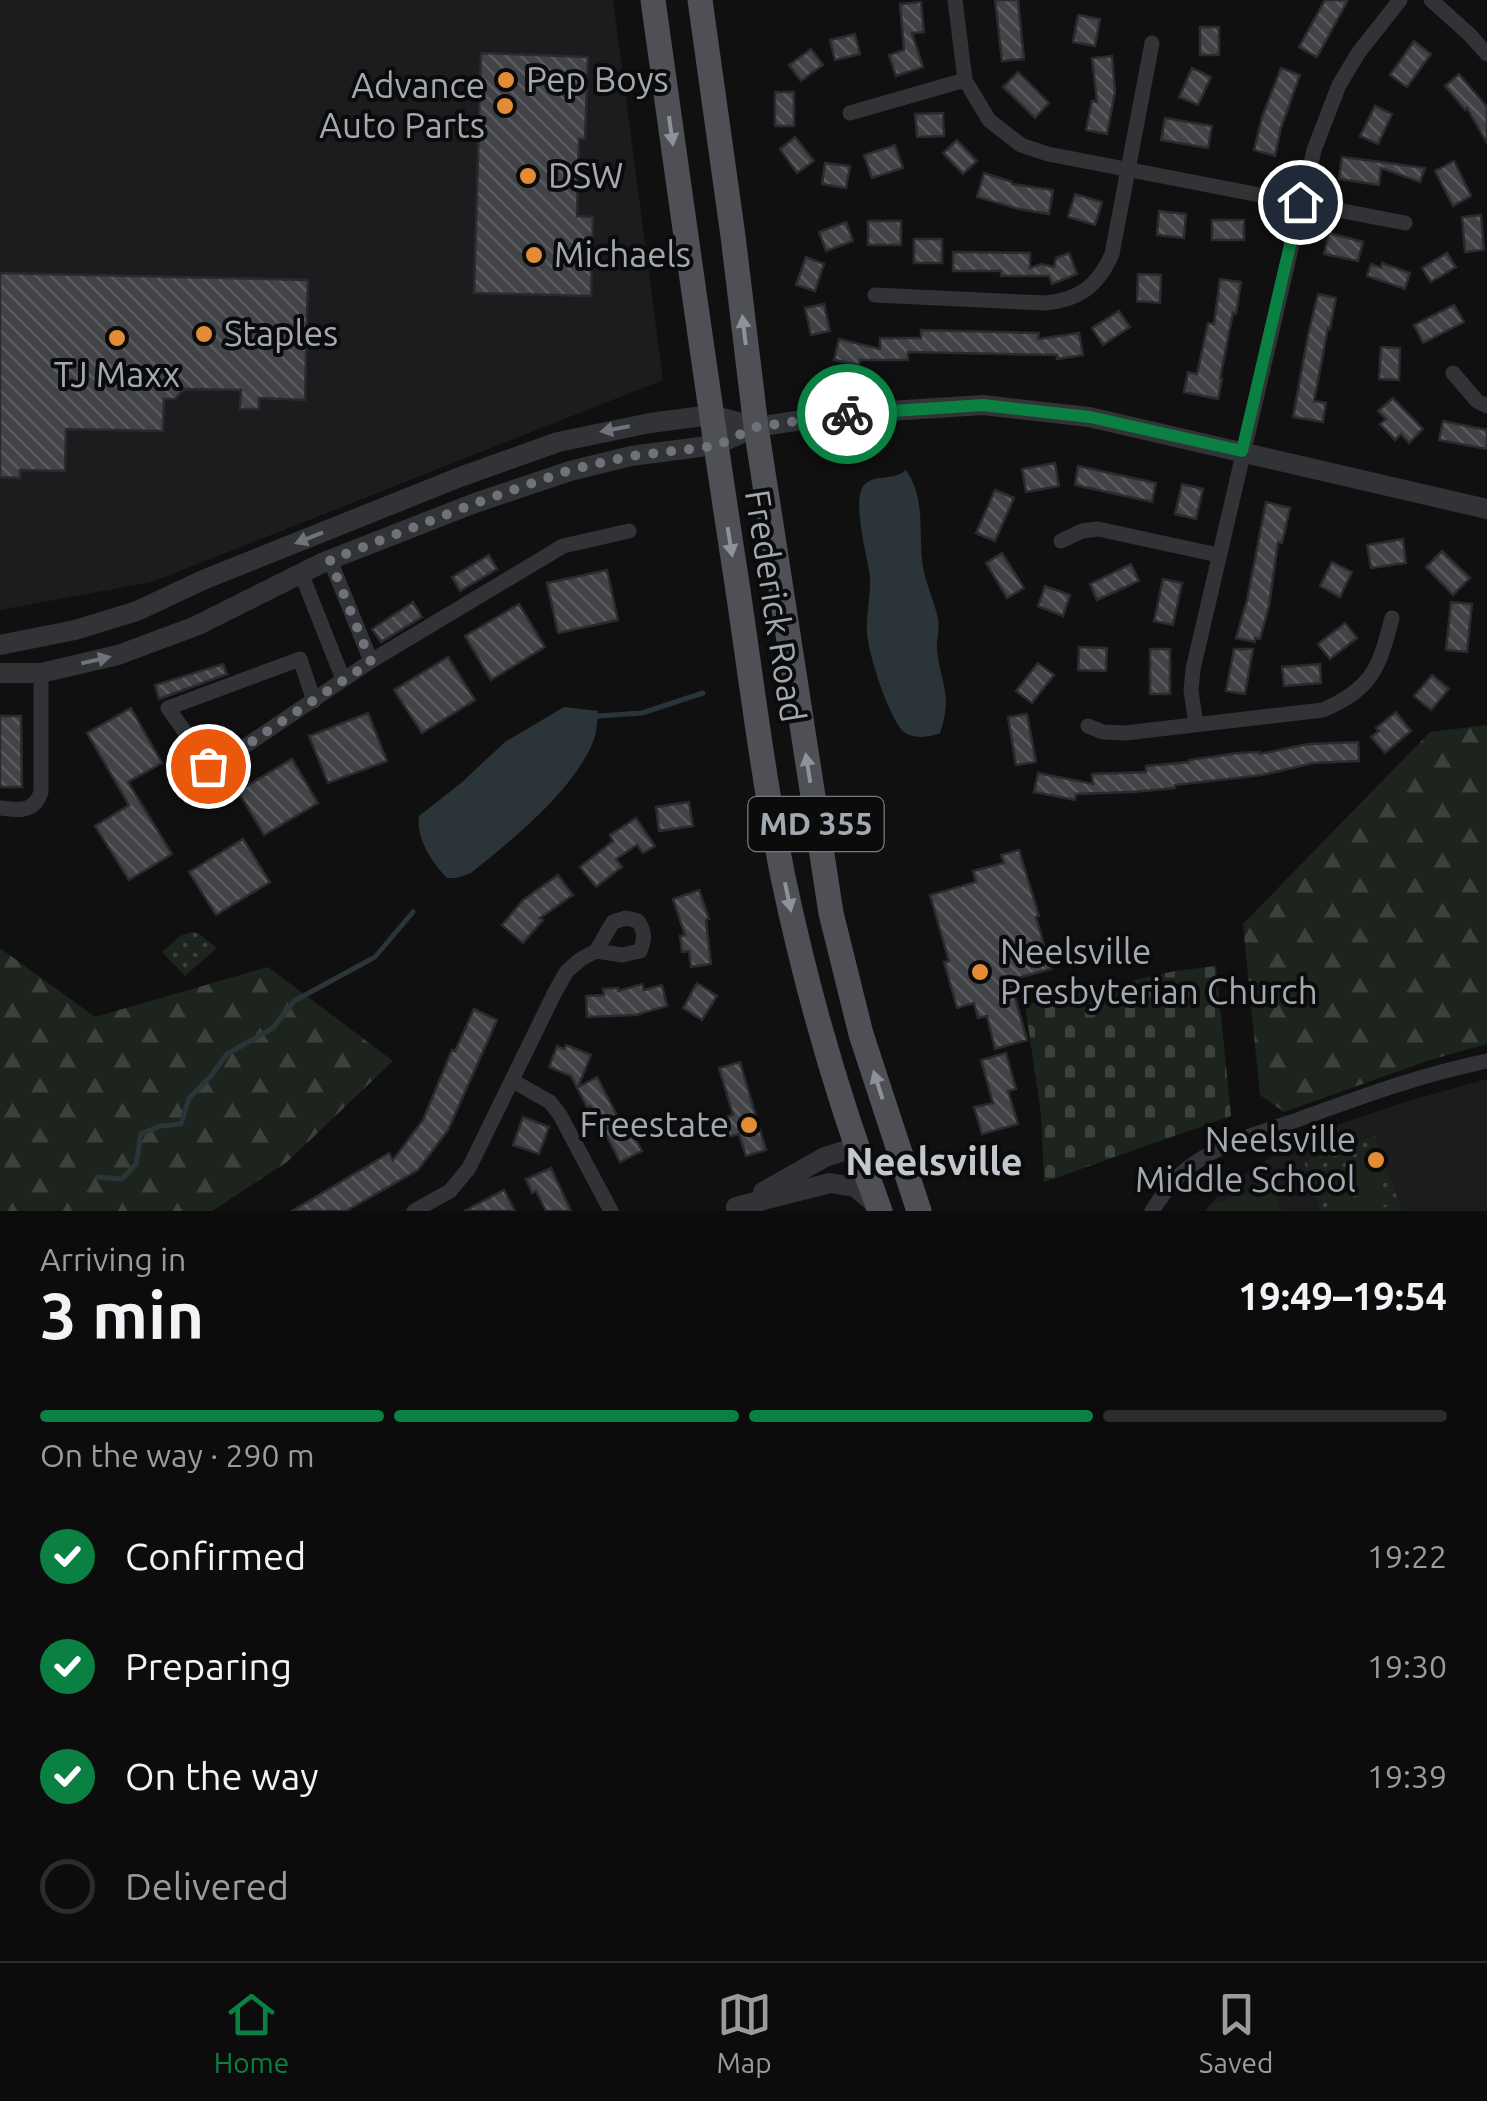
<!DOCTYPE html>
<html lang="en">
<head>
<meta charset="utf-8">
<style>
  body { margin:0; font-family:Ubuntu,sans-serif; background:#1a1a1b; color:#f1f3f6; height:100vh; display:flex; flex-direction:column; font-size:38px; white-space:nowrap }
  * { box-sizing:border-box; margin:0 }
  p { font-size:32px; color:#9a9b9d }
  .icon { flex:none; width:55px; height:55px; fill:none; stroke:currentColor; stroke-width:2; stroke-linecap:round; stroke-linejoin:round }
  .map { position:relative; height:1211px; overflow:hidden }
  .drawer { display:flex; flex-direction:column; background:#0c0c0d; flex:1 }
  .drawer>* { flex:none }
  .pin { position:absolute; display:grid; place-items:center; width:85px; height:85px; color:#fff; margin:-42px; border:5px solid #fff; border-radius:50%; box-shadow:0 2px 10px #0007 }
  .courier { position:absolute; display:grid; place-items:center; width:100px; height:100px; margin:-50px; border:8px solid #0b8043; border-radius:50%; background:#fff; color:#222; box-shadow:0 2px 12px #0007 }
  .overview em { font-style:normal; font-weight:700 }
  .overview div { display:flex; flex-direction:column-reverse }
  .overview { display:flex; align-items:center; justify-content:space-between; height:170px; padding:0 40px }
  h1 { font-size:65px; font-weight:700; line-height:75px }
  .bar { display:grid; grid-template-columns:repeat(4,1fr); gap:15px 10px; align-content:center; height:120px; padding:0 40px }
  .bar i { height:12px; border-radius:8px; background:#2c2c2e }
  .bar .on { background:#0b8043 }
  .bar p { grid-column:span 4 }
  ol { padding:0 40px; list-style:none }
  li { display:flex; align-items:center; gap:30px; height:110px }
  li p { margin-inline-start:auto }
  li .icon { padding:10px; border-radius:50%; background:#0b8043; color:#fff; stroke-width:4 }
  li:last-child { color:#9a9b9d }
  li i { width:55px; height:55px; border:5px solid #2c2c2e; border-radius:50% }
  .menu { display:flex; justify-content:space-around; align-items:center; height:140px; border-top:2px solid #2c2c2e; background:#0c0c0d; font-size:28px; color:#9a9b9d }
  .menu a { display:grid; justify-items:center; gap:5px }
  .menu .on { color:#0b8043 }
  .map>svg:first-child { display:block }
  .built { fill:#1c1c1e }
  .forest { fill:url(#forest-firs) }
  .cemetery { fill:url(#cemetery-stones) }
  .park { fill:url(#park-dots) }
  .pitch { fill:#1d241d }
  .water { fill:#2b3439 }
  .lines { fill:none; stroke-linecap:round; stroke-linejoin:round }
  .stream { stroke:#2b3439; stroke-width:5 }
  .building { fill:url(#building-back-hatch); stroke:#2a2b2d; stroke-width:2.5 }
  .minor { stroke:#313336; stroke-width:15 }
  .tertiary { stroke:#313336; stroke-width:20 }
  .primary { stroke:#4e5055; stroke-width:25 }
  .oneway { fill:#8d939a }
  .oneway2 { fill:#6f747a }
  .done { stroke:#6f7379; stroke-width:10; stroke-dasharray:0 18 }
  .route { stroke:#0b8043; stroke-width:12 }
  .poi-dot { fill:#e48b35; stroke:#0b0b0c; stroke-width:4 }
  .labels { text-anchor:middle; stroke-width:8; stroke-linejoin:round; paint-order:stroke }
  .shield { fill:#0b0b0c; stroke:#757a80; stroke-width:2.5 }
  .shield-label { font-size:32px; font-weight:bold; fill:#a2a9b1 }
  .poi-label { font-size:35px; fill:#a2a9b1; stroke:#0b0b0c; text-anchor:start }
  .street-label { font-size:35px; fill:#a2a9b1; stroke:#0b0b0c }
  .neighbourhood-label { font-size:38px; font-weight:bold; fill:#c3c7ce; stroke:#0b0b0c }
</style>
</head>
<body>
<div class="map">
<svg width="1487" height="1211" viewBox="0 0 1487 1211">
  <defs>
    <pattern id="forest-firs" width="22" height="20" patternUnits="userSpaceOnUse" patternTransform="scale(2.5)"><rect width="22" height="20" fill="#1d241d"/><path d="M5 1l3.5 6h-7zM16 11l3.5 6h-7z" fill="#3b413b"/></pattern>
    <pattern id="cemetery-stones" width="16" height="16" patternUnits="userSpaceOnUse" patternTransform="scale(2.5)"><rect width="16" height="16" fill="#1d241d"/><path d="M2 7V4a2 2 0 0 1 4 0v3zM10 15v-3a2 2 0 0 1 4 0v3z" fill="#3b413b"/></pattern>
    <pattern id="park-dots" width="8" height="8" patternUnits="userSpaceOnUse" patternTransform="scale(2.5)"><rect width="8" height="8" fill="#1d241d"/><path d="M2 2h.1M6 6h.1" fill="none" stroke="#3b413b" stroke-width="1.8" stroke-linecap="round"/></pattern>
    <pattern id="building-back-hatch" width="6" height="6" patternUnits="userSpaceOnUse" patternTransform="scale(2.5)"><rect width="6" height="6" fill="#414347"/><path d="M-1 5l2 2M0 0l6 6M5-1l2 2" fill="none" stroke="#595b5f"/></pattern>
  </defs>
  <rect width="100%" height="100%" fill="#101011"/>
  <!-- built -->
  <g class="built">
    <path d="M0,0H613L663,380L152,582L0,610Z"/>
    <path d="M1487,1079V1211H1204L1230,1184L1301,1137L1408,1101Z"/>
  </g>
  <!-- forest -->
  <g class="forest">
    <path d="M1487,725V1044L1430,1060L1284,1112L1260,1095L1243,924L1430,732Z"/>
    <path d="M0,948L95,1017L268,967L393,1061L287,1162L212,1211H0Z"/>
  </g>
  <!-- cemetery -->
  <path class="cemetery" d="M1216,966L1231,1116L1044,1182L1041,1114L1025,1005L1175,971Z"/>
  <!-- park -->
  <g class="park">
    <path d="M192,932L198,933L217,948L185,976L162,952L180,936Z"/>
    <path d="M1375,1136L1402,1211H1321L1304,1162Z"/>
  </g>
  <!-- pitch -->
  <g class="pitch">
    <path d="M1370,1153L1388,1204L1364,1211L1346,1162Z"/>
    <path d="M1340,1164L1357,1211H1330L1316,1172Z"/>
    <path d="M1272,1184L1281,1211H1210L1208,1206Z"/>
  </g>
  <!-- water -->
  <g class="water">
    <path d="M906,470C925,498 919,528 922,560C924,581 934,599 938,619C940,630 936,640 937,650C941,685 953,696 940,733C930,737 913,740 903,731C889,718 867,651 867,631C866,613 871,595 870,577C868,557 851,501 864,485C876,473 892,482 906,470Z"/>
    <path d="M564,707L598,711C597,721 597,733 593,742C573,791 512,840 471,873L457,878H447C432,862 416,839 419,816L461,783L505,742Z"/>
  </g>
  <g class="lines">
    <!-- stream -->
    <g class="stream">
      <path d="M598,716L642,713L703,693"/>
      <path d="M97,1177L122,1179L136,1164L141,1134L160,1126L181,1124L189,1098L210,1077L227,1054L273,1028L294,1001L375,957L413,912"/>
    </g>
  </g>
  <!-- building -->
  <g class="building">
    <path d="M995,0H1018L1024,59L1002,61Z"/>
    <path d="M1325,0H1348L1317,57L1299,47Z"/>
    <path d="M921,2L924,32L912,33L923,67L896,76L889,55L904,50L900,4Z"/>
    <path d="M1078,15L1100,19L1095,46L1073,42Z"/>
    <rect x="1200" y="27" width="19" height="28"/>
    <path d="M855,34L860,54L835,60L830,40Z"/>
    <path d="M1414,41L1431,54L1407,87L1390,75Z"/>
    <path d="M811,49L823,65L801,81L789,65Z"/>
    <path d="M481,53L588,57L585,139H579L577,216L593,217L591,296L474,293Z"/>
    <path d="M1112,56L1115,92L1107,134L1086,130L1092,101L1097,102L1092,58Z"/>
    <path d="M1192,68L1211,77L1198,105L1179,97Z"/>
    <path d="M1281,68L1300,75L1281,128L1275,156L1254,150L1262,117Z"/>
    <path d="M1018,72L1049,103L1035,118L1003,87Z"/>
    <path d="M1459,74L1487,107V143L1467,108L1465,110L1445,86Z"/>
    <rect x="775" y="92" width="19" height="34"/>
    <path d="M1375,106L1392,114L1378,144L1360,136Z"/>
    <path d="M943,113L944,136L917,137L915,114Z"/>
    <path d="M1165,118L1212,126L1208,148L1161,140Z"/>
    <path d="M795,137L814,161L797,173L780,149Z"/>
    <path d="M957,140L977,161L963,174L943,153Z"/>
    <path d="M895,145L903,168L872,178L864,155Z"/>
    <path d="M1342,157L1381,162L1425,168L1420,182L1381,168L1379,185L1339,179Z"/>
    <path d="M1454,161L1471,196L1453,206L1435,171Z"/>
    <path d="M825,163L850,166L846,188L822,184Z"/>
    <path d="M984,173L1012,182V184L1053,190L1049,214L1019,209L977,197Z"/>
    <path d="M1075,194L1102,202L1095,225L1068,217Z"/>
    <path d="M1159,211L1186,214L1184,238L1157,235Z"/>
    <path d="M1481,215L1484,250L1465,252L1462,217Z"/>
    <rect x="1212" y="220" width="32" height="20"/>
    <rect x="868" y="221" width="33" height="24"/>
    <path d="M846,222L853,241L826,251L819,232Z"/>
    <path d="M1329,233L1363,242L1358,261L1324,254Z"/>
    <rect x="914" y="239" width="28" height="24"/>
    <path d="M953,252L1030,253V268L1041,264L1054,267L1056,258L1069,253L1077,274L1052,284L1049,276H1001V271H953Z"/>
    <path d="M1447,253L1456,267L1431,282L1422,268Z"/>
    <path d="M806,257L824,264L815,291L796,285Z"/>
    <path d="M1382,263L1410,273L1405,289L1367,276L1371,264L1381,268Z"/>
    <path d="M0,273L308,280L305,400L259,398V409H240L241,390L184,389L175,399H164L163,431L66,429L65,471L20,470V478L0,477Z"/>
    <path d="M1138,274L1161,275L1160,303L1137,301Z"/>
    <path d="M1220,279L1241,282L1236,314L1233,313L1220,379H1222L1218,399L1184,392L1188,372L1197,374L1208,323L1214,324Z"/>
    <path d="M1318,294L1336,298L1330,329L1328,328L1314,401L1326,403L1323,422L1293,417L1308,335Z"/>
    <path d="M824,304L830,331L811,335L805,308Z"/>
    <path d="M1454,305L1464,322L1423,343L1414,325Z"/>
    <path d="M1119,311L1130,327L1103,345L1092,328Z"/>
    <path d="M921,330L1039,333L1038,339L1079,333L1083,355L1057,359V355L908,352V360H860L859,365L834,360L839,339L880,349V338H921Z"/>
    <path d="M1381,347L1400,348L1399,380L1379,379Z"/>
    <path d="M1393,398L1423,429L1409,443L1401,434L1395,440L1380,424L1386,419L1378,411Z"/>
    <path d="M1443,421L1487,430V449L1439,440Z"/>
    <path d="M1055,463L1059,486L1026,492L1022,469Z"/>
    <path d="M1078,466L1156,483L1152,502L1075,485Z"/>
    <path d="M1182,484L1203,489L1196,519L1175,514Z"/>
    <path d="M995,490L1014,498L995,541L976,533Z"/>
    <path d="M1266,502L1290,508L1282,543L1278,542L1269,606L1260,639L1255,638V642L1236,638L1247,600Z"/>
    <path d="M1403,539L1406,563L1371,568L1367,545Z"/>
    <path d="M1442,551L1470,578L1453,595L1426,567Z"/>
    <path d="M1002,553L1024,588L1007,598L986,563Z"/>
    <path d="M489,555L497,569L460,591L452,577Z"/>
    <path d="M1332,562L1352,572L1340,597L1320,586Z"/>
    <path d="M1131,564L1139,581L1097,600L1090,584Z"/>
    <path d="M607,570L618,620L558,633L547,583Z"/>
    <path d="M1163,579L1182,583L1173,625L1154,621Z"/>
    <path d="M1045,586L1070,595L1063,616L1038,606Z"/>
    <path d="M413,602L422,617L381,642L372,629Z"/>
    <path d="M1451,602L1472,604L1467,652L1446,650Z"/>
    <path d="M519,604L545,647L491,680L465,636Z"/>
    <path d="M1345,623L1357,638L1330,659L1318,644Z"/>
    <path d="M1079,647L1107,648L1106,671L1078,670Z"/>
    <rect x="1150" y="649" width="20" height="45"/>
    <path d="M1234,649H1253L1245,694L1226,691Z"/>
    <path d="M448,657L475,700L422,733L394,690Z"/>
    <path d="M1038,663L1054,675L1032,703L1016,691Z"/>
    <path d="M223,664L227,674L159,699L155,685Z"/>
    <path d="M1320,664L1321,683L1284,686L1282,667Z"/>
    <path d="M1432,675L1449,689L1431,710L1414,696Z"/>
    <path d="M131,708L162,763L128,782L172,854L129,880L95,826L129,805L87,733Z"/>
    <path d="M1396,712L1411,731L1385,753L1371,737L1379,731L1376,728Z"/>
    <path d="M368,713L387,761L328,783L309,736Z"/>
    <path d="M1027,714L1036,762L1016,765L1008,717Z"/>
    <path d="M0,716H21L22,787H0Z"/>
    <path d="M1358,742L1359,761L1314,763L1262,775L1175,785V788L1132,792L1076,794L1075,800L1034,792L1038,773L1093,784L1092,774L1146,772V766L1189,762V760L1238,753L1260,752V754L1308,744Z"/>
    <path d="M292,759L318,803L264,835L238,791Z"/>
    <path d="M689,802L693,826L659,831L656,807Z"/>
    <path d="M636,818L655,846L643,853L637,845L616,859L622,867L596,887L580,867L613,841L610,835Z"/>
    <path d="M243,839L270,882L216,915L189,872Z"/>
    <path d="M1019,850L1039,916L1036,917L1051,969L1010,980L1027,1040L995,1049L987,1016L978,1018L974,1003L957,1008L944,962L949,961L930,895L976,882L973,871L1004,863L1001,855Z"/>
    <path d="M558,875L573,895L540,918L543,920L523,943L502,925L523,900Z"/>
    <path d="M699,890L709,919L706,920L711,964L691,967L689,951L682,952L680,936L685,935L673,899Z"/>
    <path d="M697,983L717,996L702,1020L683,1008Z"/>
    <path d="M642,984L644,990L662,985L667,1006L636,1015L587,1017L586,996L604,995L603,989L618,988V991Z"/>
    <path d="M474,1009L497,1020L448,1130L418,1170L346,1211H292L389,1153L393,1160L423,1120L452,1050L455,1051Z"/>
    <path d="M566,1045L591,1055L578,1087L597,1077L619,1119L624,1117L642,1151L620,1162L597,1117L590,1106L587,1107L571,1076L549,1067L557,1046L564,1049Z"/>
    <path d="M1006,1053L1016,1089L1008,1091L1018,1124L982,1134L974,1107L993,1103L981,1060Z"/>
    <path d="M740,1062L766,1150L746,1156L739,1134L718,1140L712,1121L733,1115L719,1068Z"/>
    <path d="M523,1117L549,1127L539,1154L513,1145Z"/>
    <path d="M551,1168L571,1211H546L536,1191L532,1193L526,1179Z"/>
    <path d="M504,1190L515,1211H464Z"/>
  </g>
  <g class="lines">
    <!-- minor -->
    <g class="minor">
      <path d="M955,0L965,80L989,120L1021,145L1048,154L1405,223"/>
      <path d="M1431,0L1469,34L1487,54"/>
      <path d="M850,113L965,80"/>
      <path d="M875,295L1045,303C1079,300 1098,286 1112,254L1152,43"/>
      <path d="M1453,373L1477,401L1487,406"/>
      <path d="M1061,541L1082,531L1098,529L1218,555"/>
      <path d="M330,560L371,661"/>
      <path d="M301,573L343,679"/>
      <path d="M314,701L300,659L168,708L211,769L371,661L563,546L629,531"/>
      <path d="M1196,724L1191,691L1193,669L1314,150L1339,85L1359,52L1400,0"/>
      <path d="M1088,726L1103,732L1125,733L1323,710C1373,688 1379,668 1392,618"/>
      <path d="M0,808C18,811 35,812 41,792V673"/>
      <path d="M513,1081L550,1102L560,1115L611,1211"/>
      <path d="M414,1211L450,1191L469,1168L555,992L567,971L581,959L596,951L613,922L626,918L638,921C645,932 645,939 640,951L622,955L596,951"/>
      <path d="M1152,1211C1163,1194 1175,1177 1192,1165C1222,1143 1262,1132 1297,1120C1360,1097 1422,1074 1487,1061"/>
    </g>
    <!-- tertiary -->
    <g class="tertiary">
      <path d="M0,645L75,630L137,611L203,580L460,477L558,442L650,423L711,415L756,427"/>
      <path d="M0,673H41L118,655L196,626L324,562L475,503L570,471L631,456L715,445L756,427L842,414L983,405L1089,417L1487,509"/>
      <path d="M763,1192L825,1157L856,1147"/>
      <path d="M736,1207L830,1183L855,1187L878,1206"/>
    </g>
    <!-- primary -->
    <g class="primary">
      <path d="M653,0C680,193 706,385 736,577C751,677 763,778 783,877C807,991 839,1102 880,1211"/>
      <path d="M700,0L733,236L756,427L831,913L861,1034L919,1211"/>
    </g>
  </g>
  <!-- one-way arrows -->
  <defs><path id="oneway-solid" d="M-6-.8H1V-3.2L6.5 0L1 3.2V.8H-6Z" transform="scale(2.5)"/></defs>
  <g class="oneway">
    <use href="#oneway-solid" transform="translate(671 131) rotate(82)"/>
    <use href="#oneway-solid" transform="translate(744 330) rotate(-97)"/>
    <use href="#oneway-solid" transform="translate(730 542) rotate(81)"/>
    <use href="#oneway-solid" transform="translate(808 768) rotate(-99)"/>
    <use href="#oneway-solid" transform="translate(788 897) rotate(78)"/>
    <use href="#oneway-solid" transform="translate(878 1085) rotate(-108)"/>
  </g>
  <g class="oneway2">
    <use href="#oneway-solid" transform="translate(615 429) rotate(169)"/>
    <use href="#oneway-solid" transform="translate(309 538) rotate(158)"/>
    <use href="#oneway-solid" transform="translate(96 660) rotate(-13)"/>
  </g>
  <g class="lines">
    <!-- done -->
    <path class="done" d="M208,766L211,769L371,662L330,560L476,503L570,470L631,456L716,446L756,427L847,414"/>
    <!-- route -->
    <path class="route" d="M847,414L983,405L1090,417L1242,451L1300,202"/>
  </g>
  <!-- markers -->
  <g class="poi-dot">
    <circle cx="506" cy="80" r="10"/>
    <circle cx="505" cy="106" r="10"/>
    <circle cx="528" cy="176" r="10"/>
    <circle cx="534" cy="255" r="10"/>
    <circle cx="204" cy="334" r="10"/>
    <circle cx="117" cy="338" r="10"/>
    <circle cx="980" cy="972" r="10"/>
    <circle cx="749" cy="1125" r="10"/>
    <circle cx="1376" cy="1160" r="10"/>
  </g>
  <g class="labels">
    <!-- shield labels -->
    <rect class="shield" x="748.5" y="797" width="135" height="54" rx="8"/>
    <g class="shield-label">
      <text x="816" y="835">MD 355</text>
    </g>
    <!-- poi labels -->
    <g class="poi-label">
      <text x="526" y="92">Pep Boys</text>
      <text x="485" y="98" text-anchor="end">Advance<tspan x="485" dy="40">Auto Parts</tspan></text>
      <text x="548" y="188">DSW</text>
      <text x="554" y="267">Michaels</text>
      <text x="224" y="346">Staples</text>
      <text x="117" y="387" text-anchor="middle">TJ Maxx</text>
      <text x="1000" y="964">Neelsville<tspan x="1000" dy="40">Presbyterian Church</tspan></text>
      <text x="729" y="1137" text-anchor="end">Freestate</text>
      <text x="1356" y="1152" text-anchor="end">Neelsville<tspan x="1356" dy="40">Middle School</tspan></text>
    </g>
    <!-- street labels -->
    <g class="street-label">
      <text transform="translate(775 606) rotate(81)" y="12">Frederick Road</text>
    </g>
    <!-- neighbourhood labels -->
    <g class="neighbourhood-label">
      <text x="934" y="1175">Neelsville</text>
    </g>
  </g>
</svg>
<div class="pin" style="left:208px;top:766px;background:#ea580c"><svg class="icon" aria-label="bag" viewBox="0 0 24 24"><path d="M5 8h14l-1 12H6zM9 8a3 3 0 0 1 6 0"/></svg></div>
<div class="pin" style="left:1300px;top:202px;background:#1f2937"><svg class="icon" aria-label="home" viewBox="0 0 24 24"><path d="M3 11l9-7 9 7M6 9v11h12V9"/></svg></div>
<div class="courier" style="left:847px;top:414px"><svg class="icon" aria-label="bike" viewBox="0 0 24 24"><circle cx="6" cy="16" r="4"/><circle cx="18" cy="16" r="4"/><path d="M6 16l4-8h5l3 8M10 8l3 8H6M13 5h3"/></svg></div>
</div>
<section class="drawer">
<div class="overview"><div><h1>3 min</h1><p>Arriving in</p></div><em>19:49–19:54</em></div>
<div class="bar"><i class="on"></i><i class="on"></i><i class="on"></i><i></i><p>On the way · 290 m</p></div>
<ol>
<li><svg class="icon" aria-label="check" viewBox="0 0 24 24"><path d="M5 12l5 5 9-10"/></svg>Confirmed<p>19:22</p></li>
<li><svg class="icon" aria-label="check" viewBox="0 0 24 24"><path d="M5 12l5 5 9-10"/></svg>Preparing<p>19:30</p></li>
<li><svg class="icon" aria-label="check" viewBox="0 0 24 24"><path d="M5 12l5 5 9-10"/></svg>On the way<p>19:39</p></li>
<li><i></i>Delivered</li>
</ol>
</section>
<nav class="menu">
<a class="on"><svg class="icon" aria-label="home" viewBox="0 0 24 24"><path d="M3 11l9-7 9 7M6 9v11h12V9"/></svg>Home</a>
<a><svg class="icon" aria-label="map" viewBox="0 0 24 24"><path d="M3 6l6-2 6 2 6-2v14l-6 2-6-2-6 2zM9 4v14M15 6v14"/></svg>Map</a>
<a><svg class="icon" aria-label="saved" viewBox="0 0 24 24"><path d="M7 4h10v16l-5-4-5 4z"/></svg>Saved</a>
</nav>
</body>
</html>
